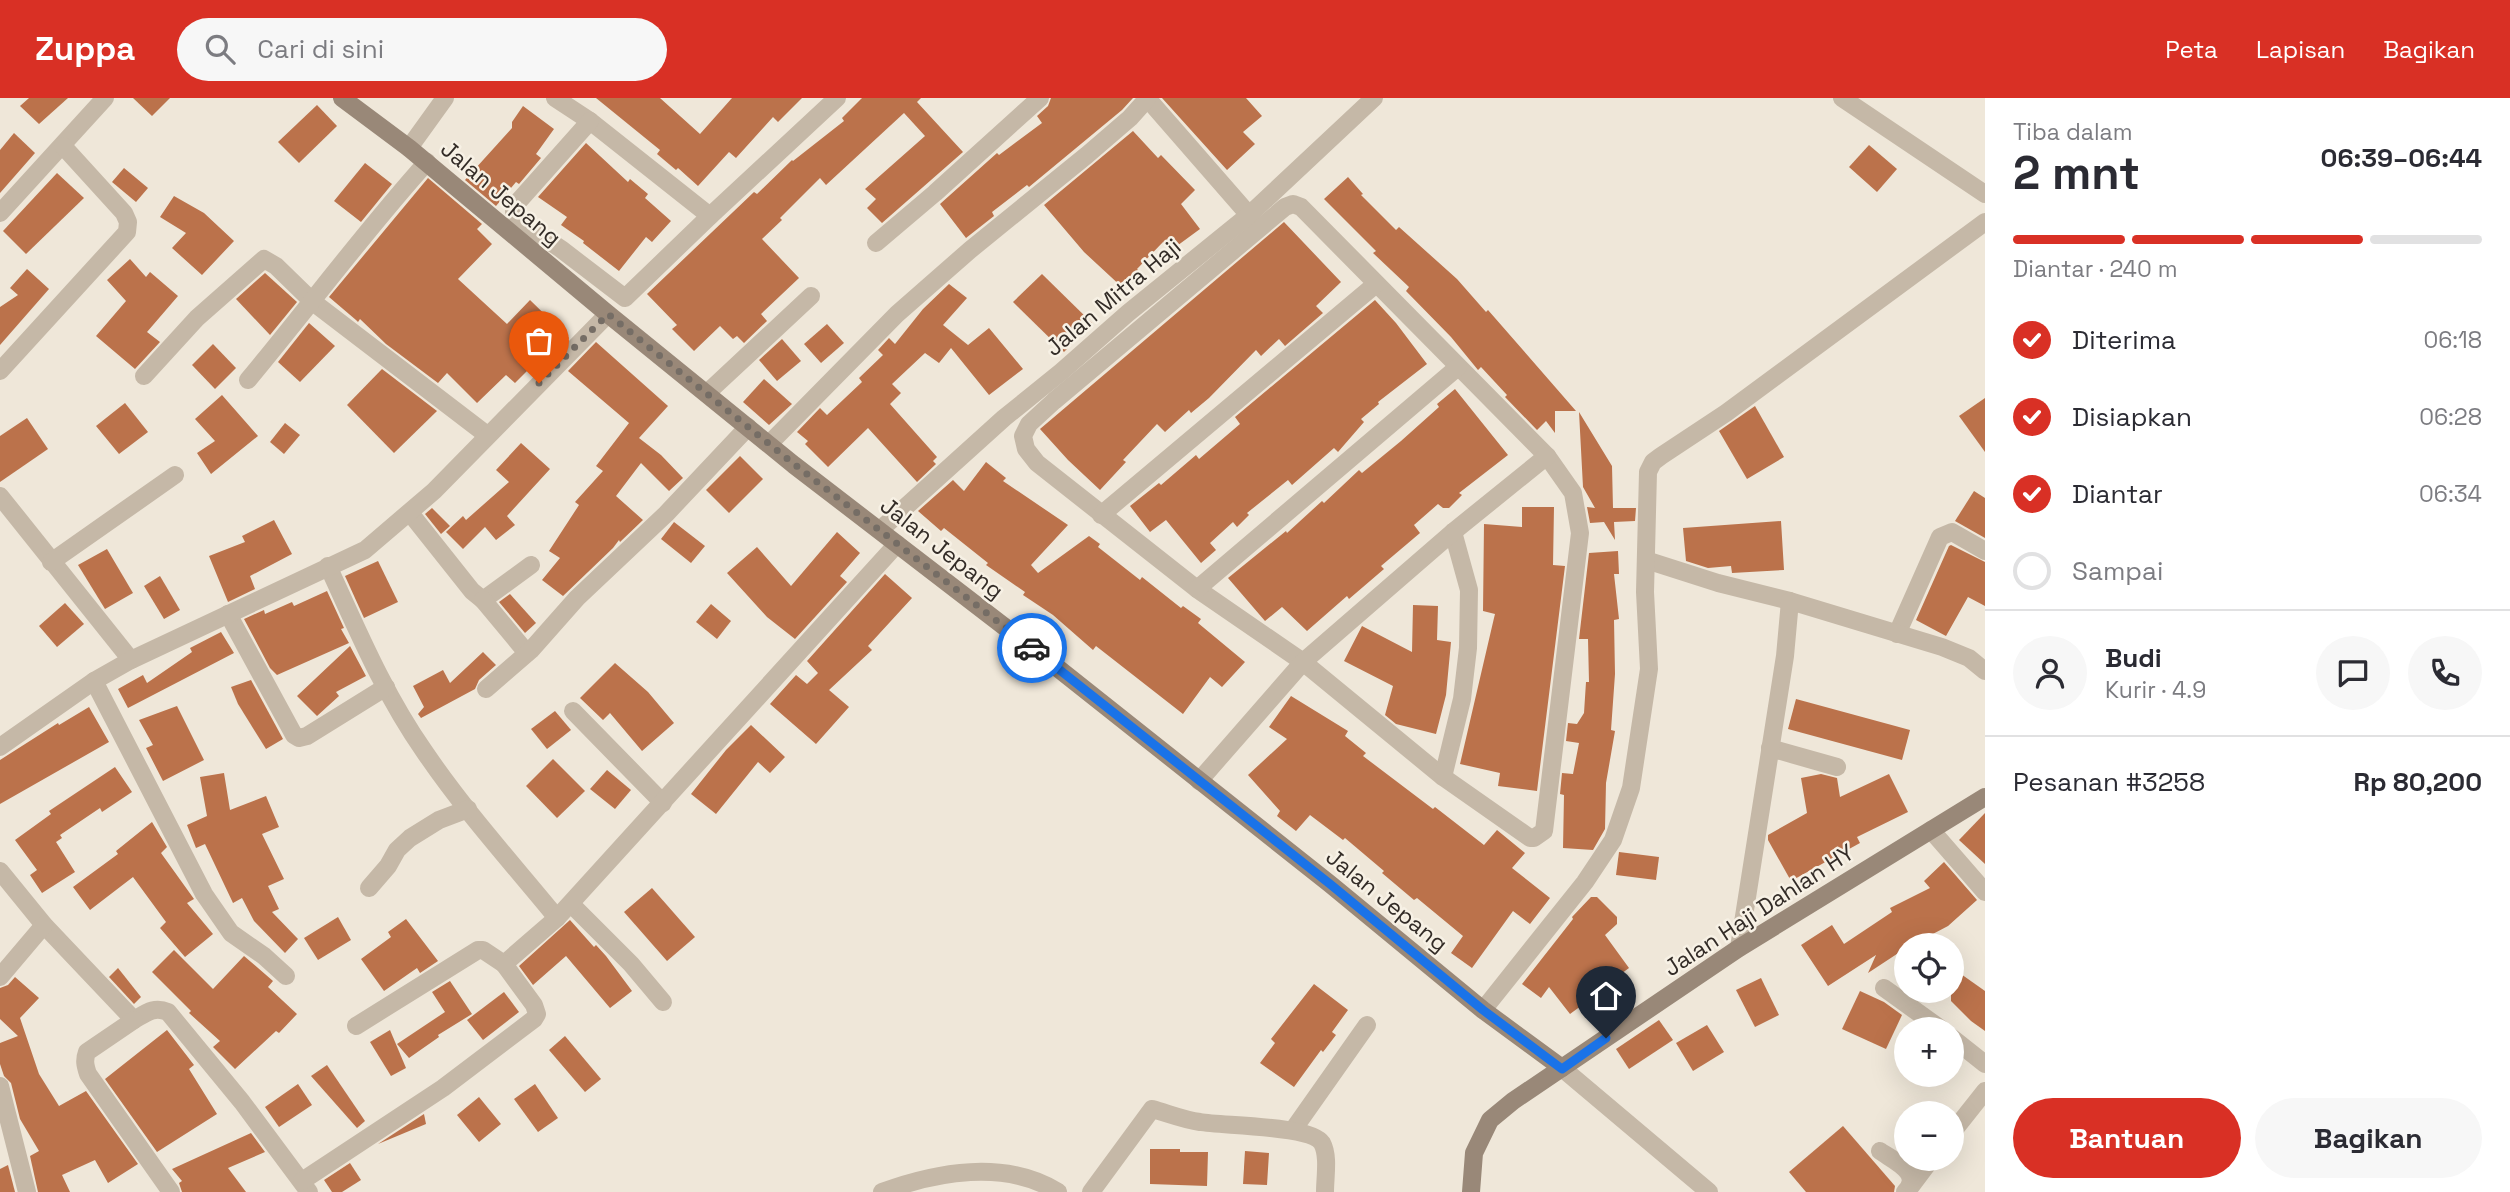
<!DOCTYPE html>
<html lang="id">
<head>
<meta charset="utf-8">
<style>
  body { margin:0; font-family:"Space Grotesk",sans-serif; background:#f7f7f7; color:#2b2b33; height:100vh; display:flex; flex-direction:column; font-size:26px; white-space:nowrap }
  * { box-sizing:border-box; margin:0 }
  p { font-size:23px; color:#7c7c81 }
  .icon { flex:none; width:38px; height:38px; fill:none; stroke:currentColor; stroke-width:2; stroke-linecap:round; stroke-linejoin:round }
  .map { position:relative; flex:1; overflow:hidden }
  .drawer { display:flex; flex-direction:column; background:#fff; width:525px }
  .drawer>* { flex:none }
  .buttons { position:absolute; left:1894px; top:835px; display:grid; gap:14px }
  .buttons a { display:grid; place-items:center; width:70px; height:70px; border-radius:50%; background:#fff; box-shadow:0 7px 28px #0002; font-size:35px }
  .pin { position:absolute; display:grid; place-items:center; width:60px; height:60px; color:#fff; margin:-72px -30px; border-radius:50% 50% 50% 0; rotate:-45deg; box-shadow:0 0 7px #0007 }
  .pin .icon { rotate:45deg }
  .courier { position:absolute; display:grid; place-items:center; width:70px; height:70px; margin:-35px; border:5px solid #1a73e8; border-radius:50%; background:#fff; color:#222; box-shadow:0 2px 9px #0007 }
  .summary em { font-style:normal; font-weight:800 }
  .summary div { display:flex; flex-direction:column-reverse }
  .summary { display:flex; align-items:center; justify-content:space-between; height:119px; padding:0 28px }
  h1 { font-size:46px; font-weight:800; line-height:52px }
  .bar { display:grid; grid-template-columns:repeat(4,1fr); gap:10px 7px; align-content:center; height:84px; padding:0 28px }
  .bar i { height:9px; border-radius:5px; background:#e1e1e2 }
  .bar .on { background:#d93025 }
  .bar p { grid-column:span 4 }
  .line { display:flex; align-items:center; gap:18px; padding:0 28px; border-top:2px solid #e1e1e2 }
  .line div { flex:1 }
  .round { display:grid; place-items:center; flex:none; width:74px; height:74px; border-radius:37px; background:#f7f7f7 }
  ol { padding:0 28px; list-style:none }
  li { display:flex; align-items:center; gap:21px; height:77px }
  li p { margin-inline-start:auto }
  li .icon { padding:7px; border-radius:50%; background:#d93025; color:#fff; stroke-width:4 }
  li:last-child { color:#7c7c81 }
  li i { width:38px; height:38px; border:4px solid #e1e1e2; border-radius:50% }
  .button { display:flex; gap:14px; margin-top:auto; padding:14px 28px }
  .button a { flex:1; height:80px; border-radius:42px; background:#d93025; color:#fff; font-size:28px; font-weight:800; line-height:80px; text-align:center }
  .button a+a { background:#f7f7f7; color:#2b2b33 }
  header { display:flex; align-items:center; gap:42px; box-sizing:border-box; height:98px; padding:0 35px; background:#d93025; color:#fff }
  header strong { font-size:33px }
  nav { display:flex; gap:38px; margin-inline-start:auto; font-size:24px }
  .search { width:490px; height:63px; background:#f7f7f7; display:flex; align-items:center; gap:18px; box-sizing:border-box; padding:0 24px; border-radius:38px; color:#7c7c81; font-size:26px }
  main { display:flex; flex:1; min-height:0 }
  .map>svg:first-child { display:block }
  .building { fill:#bb724b }
  .lines { fill:none; stroke-linecap:round; stroke-linejoin:round }
  .street { stroke:#c5b8a7; stroke-width:18 }
  .secondary { stroke:#998878; stroke-width:18 }
  .done { stroke:#756d65; stroke-width:7; stroke-dasharray:0 12.6 }
  .route { stroke:#1a73e8; stroke-width:9 }
  .labels { text-anchor:middle; stroke-width:5; stroke-linejoin:round; paint-order:stroke }
  .street-label { font-size:23px; fill:#332c27; stroke:#f7f1e5 }
</style>
</head>
<body>
<header>
<strong>Zuppa</strong>
<div class="search"><svg class="icon" aria-label="search" viewBox="0 0 24 24"><circle cx="10" cy="10" r="6"/><path d="M15 15l6 6"/></svg>Cari di sini</div>
<nav><a>Peta</a><a>Lapisan</a><a>Bagikan</a></nav>
</header>
<main>
<div class="map">
<svg width="1985" height="1094" viewBox="0 0 1985 1094">
  <rect width="100%" height="100%" fill="#efe7d9"/>
  <!-- building -->
  <g class="building">
    <path d="M29,0H68L39,26L20,8Z"/>
    <path d="M133,0H170L152,18Z"/>
    <path d="M596,0H660L700,36L732,0H802L778,24L773,19L736,60L729,54L698,88L678,70L676,72L657,56L660,52Z"/>
    <path d="M862,0H921L917,4L963,54L882,125L867,110L876,101L865,91L925,38L904,15L826,87L820,80L780,120L782,122L762,141L799,180L761,216L767,223L744,245L737,238L733,241L720,228L694,253L672,231L677,227L647,196L754,94L757,96L792,62L793,63L844,23L842,20Z"/>
    <path d="M1051,0H1133L1122,12L1029,89L1027,87L992,114L994,118L966,140L940,106L997,55L999,57L1042,25L1037,18L1048,8Z"/>
    <path d="M1162,0H1246L1262,18L1243,34L1255,46L1227,72Z"/>
    <path d="M317,7L337,28L299,65L278,44Z"/>
    <path d="M523,8L554,31L536,56L541,60L519,86L516,84L496,108L465,82L512,30V24Z"/>
    <path d="M1133,33L1158,60L1161,57L1195,92L1181,106L1200,131L1170,153L1163,144L1137,171L1140,174L1124,191L1084,154L1044,107Z"/>
    <path d="M14,35L35,55L0,95V52Z"/>
    <path d="M586,45L628,84L630,81L648,96L645,100L671,123L652,144L646,139L619,173L583,145L584,143L561,127L567,119L538,99Z"/>
    <path d="M1869,47L1897,71L1877,94L1849,69Z"/>
    <path d="M365,65L392,86L361,124L334,103Z"/>
    <path d="M124,70L148,90L136,104L112,84Z"/>
    <path d="M57,75L84,100L26,156L3,133Z"/>
    <path d="M1348,79L1363,96L1361,97L1396,132L1399,129L1457,181L1486,214L1488,212L1576,313H1555V335L1546,323L1537,332L1505,299L1507,297L1481,269L1478,272L1451,239L1406,193L1409,189L1373,155L1376,153L1324,101Z"/>
    <path d="M428,80L482,126L477,131L492,146L458,181L507,226L530,202L569,240L544,265L540,260L515,285L506,277L477,305L447,275L438,285L386,246L360,221L358,224L356,222L329,199Z"/>
    <path d="M174,98L204,115L234,143L202,177L172,150L186,135L160,119Z"/>
    <path d="M1284,124L1341,184L1316,208L1323,215L1285,248L1279,241L1261,258L1256,252L1209,300L1191,315L1189,312L1165,334L1157,326L1123,362L1126,364L1100,392L1068,362L1040,331Z"/>
    <path d="M130,161L146,179L150,174L178,198L147,234L160,244L135,271L96,238L126,203L107,182Z"/>
    <path d="M27,171L49,191L0,247V209L18,197L10,190Z"/>
    <path d="M265,175L297,204L270,237L236,201Z"/>
    <path d="M1042,176L1092,225L1064,254L1013,204Z"/>
    <path d="M949,186L967,200L943,227L968,247L989,230L1023,271L989,297L951,250L939,265L925,255L892,286L901,295L890,306L937,359L933,363L936,366L917,384L868,330L828,369L805,346L808,343L797,334L820,310L827,317L862,284L859,280L883,257L878,252L889,240L895,246L923,211Z"/>
    <path d="M1375,202L1396,225L1427,266L1378,304L1379,306L1361,321L1364,324L1338,354L1334,350L1292,387L1288,382L1247,415L1249,417L1237,429L1233,424L1210,445L1216,452L1201,465L1166,422L1150,434L1130,408L1159,385L1161,387L1196,357L1199,361L1240,326L1235,319Z"/>
    <path d="M309,225L335,248L300,284L278,264Z"/>
    <path d="M827,226L844,245L821,265L804,246Z"/>
    <path d="M782,241L801,263L777,283L759,262Z"/>
    <path d="M596,244L668,308L639,340L661,357L683,380L669,393L641,365L616,398L643,422L620,444L619,442L613,450L563,498L542,482L560,460L549,453L579,407L575,404L603,373L596,368L629,325L568,273Z"/>
    <path d="M213,246L236,270L215,291L192,267Z"/>
    <path d="M382,271L437,313L394,355L347,307Z"/>
    <path d="M764,281L792,306L769,327L743,304Z"/>
    <path d="M1455,291L1508,357L1459,395L1462,397L1449,410H1443L1438,406L1414,427L1420,435L1381,468L1384,471L1349,501L1347,498L1307,533L1282,509L1265,523L1228,480L1286,433L1287,435L1322,403L1324,405L1359,372L1362,375L1401,343L1439,309L1437,306Z"/>
    <path d="M222,297L258,338L211,376L197,355L215,343L195,321Z"/>
    <path d="M1985,300V354L1959,318Z"/>
    <path d="M125,305L148,334L119,356L96,328Z"/>
    <path d="M1755,308L1784,359L1747,381L1719,333Z"/>
    <path d="M1579,314L1612,368L1613,410H1636L1635,423L1614,424L1615,442L1604,424L1590,425L1587,409L1595,410L1583,389Z"/>
    <path d="M27,320L48,351L0,384V338Z"/>
    <path d="M285,325L300,337L284,356L270,344Z"/>
    <path d="M521,345L550,371L507,418L515,427L496,442L485,429L463,451L446,434L463,418L466,422L509,384L496,372Z"/>
    <path d="M740,358L763,381L729,415L706,392Z"/>
    <path d="M986,364L1006,380L1003,383L1068,427L1031,467L1038,475L1089,438L1100,446L1098,449L1140,482L1142,479L1181,510L1183,508L1201,521L1198,525L1245,564L1222,589L1210,579L1183,616L1096,548L1093,552L1053,517L1023,497L1025,494L986,467L988,465L944,430L941,433L918,413L953,382L964,393Z"/>
    <path d="M1974,393L1985,400V440L1955,423Z"/>
    <path d="M1522,409H1554L1553,467L1565,468L1537,693L1498,688L1500,675L1460,666L1494,520L1495,516L1483,513L1484,426L1522,429Z"/>
    <path d="M432,410L450,428L441,436L425,416Z"/>
    <path d="M274,422L292,456L250,478L255,491L228,504L209,458L245,444L242,438Z"/>
    <path d="M1781,423L1784,472L1732,475L1731,468L1708,470L1686,463L1683,430Z"/>
    <path d="M674,424L705,448L691,465L661,441Z"/>
    <path d="M837,434L860,455L840,478L847,484L795,541L767,519L727,475L757,449L791,488Z"/>
    <path d="M1951,447L1985,464V508L1968,499L1946,538L1916,522L1949,448Z"/>
    <path d="M107,451L133,495L105,511L78,467Z"/>
    <path d="M1618,453L1619,476H1614L1619,521L1614,522L1615,576L1611,632L1615,633L1606,685L1605,731L1593,752L1563,750L1564,697L1560,696L1562,675L1573,676L1579,645L1566,643L1568,625L1577,626L1584,615L1586,584H1589L1588,541H1579L1589,455Z"/>
    <path d="M378,463L398,504L364,520L345,478Z"/>
    <path d="M885,476L912,500L868,548L872,552L829,592L849,609L816,646L770,606L796,577L807,586L818,575L807,563Z"/>
    <path d="M160,478L180,512L164,521L144,488Z"/>
    <path d="M327,493L344,530L341,531L349,545L277,577L270,570L244,521L264,512L265,516L292,504L294,508Z"/>
    <path d="M510,496L536,525L525,535L499,504Z"/>
    <path d="M65,505L84,526L57,549L39,528Z"/>
    <path d="M711,506L731,523L717,541L696,524Z"/>
    <path d="M1413,507L1438,508L1437,542L1451,544L1446,597L1436,636L1396,626L1385,617L1393,588L1344,563L1362,528L1412,554Z"/>
    <path d="M221,534L234,555L128,610L118,591L143,577L147,585L192,554L190,550Z"/>
    <path d="M350,548L366,578L336,594L339,598L317,618L297,598Z"/>
    <path d="M483,554L496,567L479,582L475,591L421,620L418,616L424,609L413,588L443,572L450,585Z"/>
    <path d="M615,565L648,594L674,625L642,653L610,615L603,622L580,600Z"/>
    <path d="M251,582L283,641L266,651L238,606L231,589Z"/>
    <path d="M1291,598L1348,633L1345,638L1366,655L1363,658L1433,711L1435,709L1484,747L1497,732L1525,755L1512,770L1550,800L1530,826L1513,813L1472,870L1451,855L1463,838L1417,800L1414,802L1382,775L1384,773L1345,740L1343,742L1310,717L1296,733L1277,718L1280,713L1248,677L1287,641L1269,629Z"/>
    <path d="M1796,601L1910,632L1902,662L1788,631Z"/>
    <path d="M177,608L204,662L163,683L146,650L153,647L139,622Z"/>
    <path d="M89,609L109,644L0,706V662L58,625L59,627Z"/>
    <path d="M555,613L571,632L547,651L531,631Z"/>
    <path d="M751,627L785,659L770,675L758,664L716,716L691,696L726,652Z"/>
    <path d="M553,661L585,693L557,720L526,688Z"/>
    <path d="M115,669L132,694L102,714L100,710L60,737L62,740L56,744L75,774L42,795L30,777L37,772L15,742L51,716L49,713Z"/>
    <path d="M607,672L631,692L615,711L590,691Z"/>
    <path d="M224,675L230,712L266,698L279,729L262,736L284,781L268,788L279,811L272,814L298,841L285,855L254,823L242,800L233,805L205,746L196,750L187,727L207,718L200,679Z"/>
    <path d="M1821,676L1837,680L1840,699L1889,676L1908,714L1857,739L1860,745L1791,783L1768,742V737L1807,715L1801,680Z"/>
    <path d="M1985,715V766L1959,742Z"/>
    <path d="M152,724L167,749L161,755L194,801L187,805L213,836L185,859L160,830L166,824L133,779L90,812L73,789L118,756L116,753Z"/>
    <path d="M1619,754L1659,759L1656,782L1616,777Z"/>
    <path d="M1944,764L1977,802L1948,828L1912,847H1906V850L1868,875L1876,857L1828,888L1801,847L1832,827L1844,846L1892,814L1890,810L1930,790L1924,783Z"/>
    <path d="M652,790L695,839L667,863L624,814Z"/>
    <path d="M1591,799H1597L1617,819V826L1605,837L1629,870L1588,900L1589,902L1570,916L1549,889L1541,900L1522,886L1573,821L1572,819Z"/>
    <path d="M338,819L351,842L318,862L304,840Z"/>
    <path d="M406,821L438,863L420,875L417,870L384,893L361,861L391,839L388,834Z"/>
    <path d="M570,822L594,849L596,847L606,858L632,893L610,910L566,858L533,887L519,868Z"/>
    <path d="M174,852L213,891L244,858L273,883L268,889L297,916L279,935L276,933L235,971L213,949L220,943L189,915L191,913L152,874Z"/>
    <path d="M1951,869L1985,893V933L1971,923L1951,903Z"/>
    <path d="M118,870L141,899L134,906L109,879Z"/>
    <path d="M15,879L39,900L20,920L39,976L59,1008L86,993L138,1066L108,1085L95,1062L62,1077L70,1094H38L30,1058L39,1053L20,1021L11,985L4,978L0,966V945L18,938L0,921V890L8,887Z"/>
    <path d="M1761,880L1779,917L1755,929L1736,892Z"/>
    <path d="M450,883L472,916L438,937L439,939L409,960L397,946L445,914L432,894Z"/>
    <path d="M1314,886L1348,912L1332,934L1336,937L1323,954L1321,952L1294,989L1260,965L1275,945L1271,941Z"/>
    <path d="M1860,893L1884,904L1902,917L1886,951L1842,931Z"/>
    <path d="M504,894L519,914L483,942L467,922Z"/>
    <path d="M1659,922L1673,942L1629,971L1616,951Z"/>
    <path d="M1707,927L1724,954L1693,973L1676,945Z"/>
    <path d="M167,932L194,967L189,971L217,1016L157,1054L105,981Z"/>
    <path d="M390,932L406,970L391,978L370,944Z"/>
    <path d="M565,938L601,981L585,994L549,952Z"/>
    <path d="M327,967L365,1023L357,1030L311,978Z"/>
    <path d="M298,986L312,1007L279,1029L265,1009Z"/>
    <path d="M535,986L558,1020L538,1034L514,1001Z"/>
    <path d="M479,999L501,1026L479,1044L457,1017Z"/>
    <path d="M424,1016L426,1026L378,1046Z"/>
    <path d="M1843,1028L1895,1088L1894,1094H1806L1789,1074Z"/>
    <path d="M251,1035L265,1054L228,1070L246,1094H182L179,1085L182,1083L172,1071Z"/>
    <path d="M1150,1051H1180V1054H1208L1207,1088L1150,1086Z"/>
    <path d="M1245,1053L1269,1055L1267,1087L1243,1086Z"/>
    <path d="M350,1065L361,1082L342,1094H332L324,1082Z"/>
    <path d="M8,1067L15,1094H0V1071Z"/>
  </g>
  <g class="lines">
    <!-- street -->
    <g class="street">
      <path d="M555,0L590,23L710,118"/>
      <path d="M1147,0L1249,117"/>
      <path d="M1842,0L1985,96"/>
      <path d="M590,23L517,105L514,114L516,121L561,151L625,200L710,118L837,0"/>
      <path d="M409,50L445,0"/>
      <path d="M1293,106L1301,109L1547,358L1573,395L1580,435L1544,733L1534,740H1530L1443,679L1303,564L1197,491L1037,365L1026,351L1023,338L1029,326L1054,303L1285,109Z"/>
      <path d="M0,115L105,0"/>
      <path d="M876,145L935,95L1040,0"/>
      <path d="M0,273L127,134L128,124L124,115L63,48"/>
      <path d="M144,278L197,220L264,161L276,168L313,204L487,337"/>
      <path d="M248,282C308,210 364,134 427,64"/>
      <path d="M707,295L811,198"/>
      <path d="M769,346L897,216L970,152L1087,57L1130,20L1147,1"/>
      <path d="M0,398L131,562"/>
      <path d="M410,415L472,493L483,502L531,467"/>
      <path d="M1101,417L1376,186"/>
      <path d="M880,432L1004,320L1061,274L1128,215L1249,117L1374,0"/>
      <path d="M1646,462L1718,485L1790,503"/>
      <path d="M51,464L175,377"/>
      <path d="M328,468C357,531 384,596 424,653C464,712 512,765 557,820"/>
      <path d="M1197,491L1458,269"/>
      <path d="M483,502L527,555"/>
      <path d="M228,516L294,637L299,640L307,638L386,589"/>
      <path d="M1897,536L1940,439L1952,434L1985,453"/>
      <path d="M94,583L204,796L231,835L264,858L286,878"/>
      <path d="M486,591L531,552L577,500L666,416L748,329"/>
      <path d="M573,613L663,705"/>
      <path d="M0,649L94,583L131,562L365,452L434,393L608,216"/>
      <path d="M1770,650L1837,669"/>
      <path d="M1443,679L1462,601L1468,550L1469,492L1453,434"/>
      <path d="M1199,683L1303,564L1453,434L1547,358"/>
      <path d="M1931,732L1985,794"/>
      <path d="M0,773L44,827L134,922C146,915 154,908 168,914L242,1004L309,1094"/>
      <path d="M369,790L388,768L397,752L410,740L439,722L468,711"/>
      <path d="M571,806L631,866L663,904"/>
      <path d="M1739,850L1785,558L1790,503L1942,549L1969,560L1985,573"/>
      <path d="M0,879L44,827"/>
      <path d="M1884,890L1941,931"/>
      <path d="M1483,912L1585,784L1613,742L1631,690L1649,571L1645,494L1648,374L1653,364L1661,358L1726,315L1985,124"/>
      <path d="M134,922L87,954C84,962 85,967 88,976L171,1094"/>
      <path d="M356,928L478,852H483L504,866L557,820L897,446"/>
      <path d="M1951,939L1985,966"/>
      <path d="M1562,970L1709,1094"/>
      <path d="M0,988L27,1094"/>
      <path d="M1293,1032L1367,927"/>
      <path d="M1951,1036L1985,993"/>
      <path d="M1880,1053C1894,1063 1923,1075 1905,1094"/>
      <path d="M302,1083L443,990L534,921L537,916L534,907L504,866"/>
      <path d="M1911,1088L1932,1060"/>
      <path d="M882,1094C936,1074 1005,1061 1058,1094"/>
      <path d="M1091,1094L1152,1011C1167,1015 1184,1022 1200,1024C1223,1028 1311,1027 1322,1045C1329,1058 1325,1079 1325,1094"/>
    </g>
    <!-- secondary -->
    <g class="secondary">
      <path d="M342,0L409,50L608,216L794,367L1040,556L1330,786L1483,912L1562,970"/>
      <path d="M1471,1094L1474,1055L1490,1022L1513,1003L1739,850L1985,699"/>
    </g>
  </g>
  <g class="lines">
    <!-- done -->
    <path class="done" d="M539,285L608,216L794,366L1032,550"/>
    <!-- route -->
    <path class="route" d="M1032,550L1330,786L1483,912L1562,971L1606,940"/>
  </g>
  <g class="labels">
    <!-- street labels -->
    <g class="street-label">
      <text transform="translate(501 95) rotate(40)" y="8">Jalan Jepang</text>
      <text transform="translate(1113 199) rotate(-40)" y="8">Jalan Mitra Haji</text>
      <text transform="translate(942 450) rotate(38)" y="8">Jalan Jepang</text>
      <text transform="translate(1387 802) rotate(39)" y="8">Jalan Jepang</text>
      <text transform="translate(1759 812) rotate(-33)" y="8">Jalan Haji Dahlan HY</text>
    </g>
  </g>
</svg>
<div class="buttons">
<a><svg class="icon" aria-label="locate" viewBox="0 0 24 24"><circle cx="12" cy="12" r="6"/><path d="M12 2v4M12 18v4M2 12h4M18 12h4"/></svg></a>
<a>+</a>
<a>−</a>
</div>
<div class="pin" style="left:539px;top:285px;background:#ea580c"><svg class="icon" aria-label="bag" viewBox="0 0 24 24"><path d="M5 8h14l-1 12H6zM9 8a3 3 0 0 1 6 0"/></svg></div>
<div class="pin" style="left:1606px;top:940px;background:#1f2937"><svg class="icon" aria-label="home" viewBox="0 0 24 24"><path d="M3 11l9-7 9 7M6 9v11h12V9"/></svg></div>
<div class="courier" style="left:1032px;top:550px"><svg class="icon" aria-label="car" viewBox="0 0 24 24"><path d="M5 17H2v-5l4-1 3-4h7l3 4 3 1v5h-3M9 17h6M6 11h13"/><circle cx="7" cy="17" r="2"/><circle cx="17" cy="17" r="2"/></svg></div>
</div>
<section class="drawer">
<div class="summary"><div><h1>2 mnt</h1><p>Tiba dalam</p></div><em>06:39–06:44</em></div>
<div class="bar"><i class="on"></i><i class="on"></i><i class="on"></i><i></i><p>Diantar · 240 m</p></div>
<ol>
<li><svg class="icon" aria-label="check" viewBox="0 0 24 24"><path d="M5 12l5 5 9-10"/></svg>Diterima<p>06:18</p></li>
<li><svg class="icon" aria-label="check" viewBox="0 0 24 24"><path d="M5 12l5 5 9-10"/></svg>Disiapkan<p>06:28</p></li>
<li><svg class="icon" aria-label="check" viewBox="0 0 24 24"><path d="M5 12l5 5 9-10"/></svg>Diantar<p>06:34</p></li>
<li><i></i>Sampai</li>
</ol>
<div class="line" style="height:126px"><a class="round"><svg class="icon" aria-label="person" viewBox="0 0 24 24"><circle cx="12" cy="8" r="4"/><path d="M4 21q1-7 8-7t8 7"/></svg></a><div><b>Budi</b><p>Kurir · 4.9</p></div><a class="round"><svg class="icon" aria-label="chat" viewBox="0 0 24 24"><path d="M4 5h16v11H9l-5 4z"/></svg></a><a class="round"><svg class="icon" aria-label="phone" viewBox="0 0 24 24"><path d="M5 4h4l2 5-3 2q2 4 5 5l2-3 5 2v4C11 20 4 13 5 4z"/></svg></a></div>
<div class="line" style="height:91px"><div>Pesanan #3258</div><b>Rp 80,200</b></div>
<div class="button"><a>Bantuan</a><a>Bagikan</a></div>
</section>
</main>
</body>
</html>
